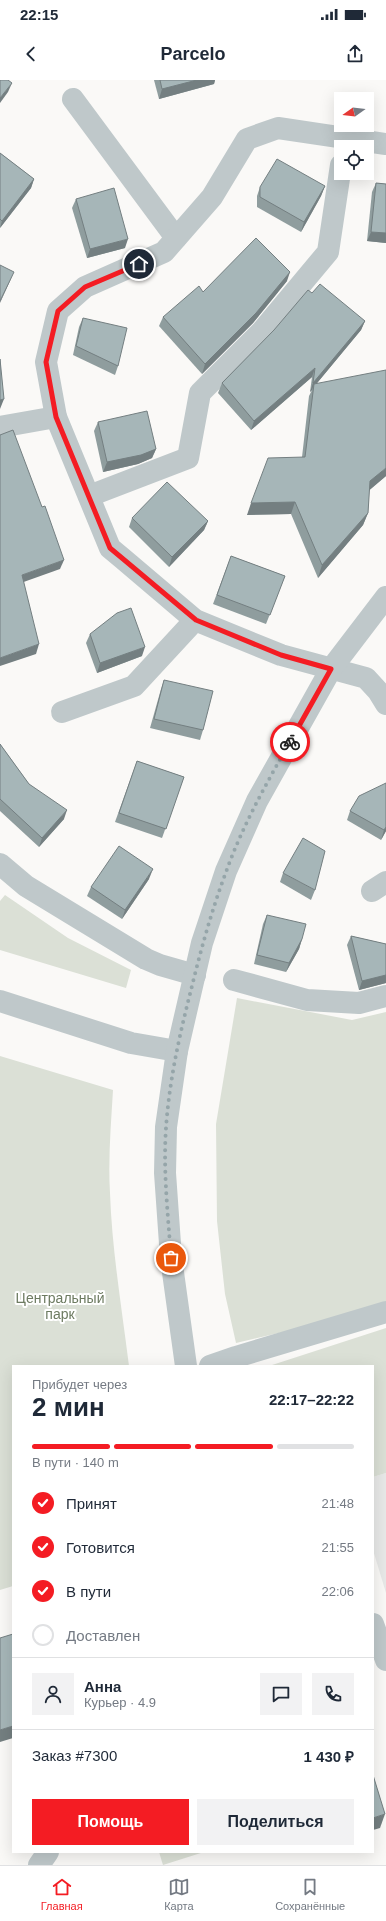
<!DOCTYPE html>
<html lang="ru">
<head>
<meta charset="utf-8">
<style>
  body { margin:0; font-family:Arial,sans-serif; background:#f2f2f3; color:#1f2937; height:100vh; display:flex; flex-direction:column; font-size:15px; white-space:nowrap }
  * { box-sizing:border-box; margin:0 }
  p { font-size:13px; color:#747a83 }
  .icon { flex:none; width:22px; height:22px; fill:none; stroke:currentColor; stroke-width:2; stroke-linecap:round; stroke-linejoin:round }
  .map { position:relative; flex:1; overflow:hidden }
  .details { position:absolute; left:12px; top:1285px; width:362px; height:488px; display:flex; flex-direction:column; background:#fff; border-radius:0px; box-shadow:0 4px 16px #0002 }
  .details>* { flex:none }
  .needle { width:26px; rotate:256deg }
  .fabs { position:absolute; left:334px; top:12px; display:grid; gap:8px }
  .fabs a { display:grid; place-items:center; width:40px; height:40px; border-radius:0px; background:#fff; box-shadow:0 4px 16px #0002; font-size:20px }
  .pin { position:absolute; display:grid; place-items:center; width:34px; height:34px; color:#fff; margin:-17px; border:2px solid #fff; border-radius:50%; box-shadow:0 1px 4px #0007 }
  .courier { position:absolute; display:grid; place-items:center; width:40px; height:40px; margin:-20px; border:3px solid #f41c23; border-radius:50%; background:#fff; color:#222; box-shadow:0 1px 5px #0007 }
  .summary em { font-style:normal; font-weight:700 }
  .summary div { display:flex; flex-direction:column-reverse }
  .summary { display:flex; align-items:center; justify-content:space-between; height:68px; padding:0 20px }
  h1 { font-size:26px; font-weight:700; line-height:30px }
  .bar { display:grid; grid-template-columns:repeat(4,1fr); gap:6px 4px; align-content:center; height:48px; padding:0 20px }
  .bar i { height:5px; border-radius:3px; background:#e0e1e3 }
  .bar .active { background:#f41c23 }
  .bar p { grid-column:span 4 }
  .line { display:flex; align-items:center; gap:10px; padding:0 20px; border-top:1px solid #e0e1e3 }
  .line div { flex:1 }
  .round { display:grid; place-items:center; flex:none; width:42px; height:42px; border-radius:0px; background:#f2f2f3 }
  ol { padding:0 20px; list-style:none }
  li { display:flex; align-items:center; gap:12px; height:44px }
  li p { margin-inline-start:auto }
  li .icon { padding:4px; border-radius:50%; background:#f41c23; color:#fff; stroke-width:4 }
  li:last-child { color:#747a83 }
  li i { width:22px; height:22px; border:2px solid #e0e1e3; border-radius:50% }
  .primary-button { display:flex; gap:8px; margin-top:auto; padding:8px 20px }
  .primary-button a { flex:1; height:46px; border-radius:0px; background:#f41c23; color:#fff; font-size:16px; font-weight:700; line-height:46px; text-align:center }
  .primary-button a+a { background:#f2f2f3; color:#1f2937 }
  .status { display:flex; justify-content:space-between; align-items:center; height:28px; padding:0 20px; background:#fff; direction:ltr }
  .status svg { height:11px; fill:currentColor }
  header { display:flex; justify-content:space-between; align-items:center; height:52px; padding:0 20px; background:#fff; font-size:18px; font-weight:700 }
  .menu { display:flex; justify-content:space-around; align-items:center; height:56px; border-top:1px solid #e0e1e3; background:#fff; font-size:11px; color:#747a83 }
  .menu a { display:grid; justify-items:center; gap:2px }
  .menu .active { color:#f41c23 }
  .map>svg:first-child { display:block }
  .built { fill:#e8e9e8 }
  .green { fill:#dbe0d6 }
  .lines { fill:none; stroke-linecap:round; stroke-linejoin:round }
  .minor { stroke:#bfc8ca; stroke-width:22 }
  .wall { fill:#8f9d9e }
  .shaded-wall { fill:#747f81 }
  .building { fill:#a6b6b8; stroke:#747f81 }
  .done { stroke:#95a5a9; stroke-width:4; stroke-dasharray:0 7.2 }
  .route { stroke:#f41c23; stroke-width:5 }
  .labels { text-anchor:middle; stroke-width:4; stroke-linejoin:round; paint-order:stroke }
  .park-label { font-size:14px; fill:#6d7b61; stroke:#fff }
</style>
</head>
<body>
<div class="status"><b>22:15</b><svg viewBox="0 0 49 12"><path d="M0 12V9h3v3zM5 12V6h3v6zM10 12V3h3v9zM15 12V0h3v12zM26 1h20v11H26zM47 4h2v5h-2z"/></svg></div>
<header><svg class="icon" aria-label="back" viewBox="0 0 24 24"><path d="M15 5l-7 7 7 7"/></svg>Parcelo<svg class="icon" aria-label="share" viewBox="0 0 24 24"><path d="M12 15V3M7 8l5-5 5 5M5 13v7h14v-7"/></svg></header>
<div class="map">
<svg width="386" height="1785" viewBox="0 0 386 1785">
  <rect width="100%" height="100%" fill="#faf9f7"/>
  <!-- built -->
  <path class="built" d="M386,1393V1513L373,1470V1397Z"/>
  <!-- green -->
  <g class="green">
    <path d="M5,815L68,858L131,890L126,908L0,870V821Z"/>
    <path d="M237,918L352,940L386,932V1223L309,1246L236,1263L225,1214L217,1141L216,1044Z"/>
    <path d="M0,976L113,1010C111,1044 108,1079 110,1113C112,1171 122,1229 129,1286H13V1506L0,1510Z"/>
    <path d="M386,1248V1393L373,1397V1286H269Z"/>
    <path d="M159,1772H204L163,1785Z"/>
  </g>
  <g class="lines">
    <!-- minor -->
    <g class="minor">
      <path d="M73,19L176,158"/>
      <path d="M386,64L278,48L247,59L212,117L164,172L85,207L58,231L46,282L56,337L110,468L122,478L195,540L281,575L366,598L378,611L386,624"/>
      <path d="M0,347L56,337"/>
      <path d="M89,416L188,378L200,313L262,251L328,172L341,85"/>
      <path d="M62,632L134,606L195,540"/>
      <path d="M0,784L26,806L146,879L160,885L195,895"/>
      <path d="M372,811L386,802"/>
      <path d="M234,900L307,920L359,923L386,916"/>
      <path d="M0,921L131,963L177,971"/>
      <path d="M186,1286L171,1178L165,1093L166,1047L177,971L202,863L226,791L257,721L331,589L386,517"/>
      <path d="M210,1286L236,1277L386,1232"/>
      <path d="M373,1544L386,1580"/>
      <path d="M39,1785L48,1772"/>
    </g>
  </g>
  <!-- wall -->
  <g class="wall">
    <path d="M154,0H215L214,4L159,19Z"/>
    <path d="M0,73L34,99L31,108L0,148Z"/>
    <path d="M376,103L386,104V163L367,161L372,112Z"/>
    <path d="M325,106L321,116L301,152L257,127V116L260,107Z"/>
    <path d="M76,119L125,168L87,178L72,128Z"/>
    <path d="M287,201L253,243L202,294L159,246L163,237L203,212Z"/>
    <path d="M312,213L365,241L361,250L317,303L386,396L369,410L368,433L363,445L318,498L291,434L247,435L302,377L309,316L312,310L310,312L312,297L251,350L218,313L222,303Z"/>
    <path d="M83,238L118,286L115,295L73,275L79,247Z"/>
    <path d="M98,342L156,369L152,378L138,384L103,392L94,351Z"/>
    <path d="M132,438L208,441L204,450L169,487L129,447Z"/>
    <path d="M231,476L285,496L266,544L213,524Z"/>
    <path d="M90,554L142,576L97,593L86,563Z"/>
    <path d="M164,600L203,650L200,660L150,648L161,609Z"/>
    <path d="M0,664L29,704L64,739L39,767L0,731Z"/>
    <path d="M137,681L184,697L162,758L115,742Z"/>
    <path d="M386,703V751L381,760L347,740L350,731Z"/>
    <path d="M283,793L315,810L311,820L280,802Z"/>
    <path d="M149,799L122,839L87,816L91,807Z"/>
    <path d="M267,835L302,859L299,869L286,892L254,884L263,844Z"/>
    <path d="M351,856L386,864V903L359,910L347,865Z"/>
  </g>
  <!-- shaded-wall -->
  <g class="shaded-wall">
    <path d="M197,0H215L214,4L159,19L162,9Z"/>
    <path d="M12,3L8,12L0,23V18Z"/>
    <path d="M34,99L31,108L0,148L2,141Z"/>
    <path d="M325,106L321,116L301,152L304,142Z"/>
    <path d="M371,152L386,153V163L367,161Z"/>
    <path d="M128,159L125,168L87,178L90,169Z"/>
    <path d="M14,192L10,201L0,223V221Z"/>
    <path d="M290,192L287,201L253,243L202,294L205,284Z"/>
    <path d="M365,241L361,250L313,308L314,304L312,310L310,312L313,303Z"/>
    <path d="M315,288L312,297L251,350L254,341Z"/>
    <path d="M4,319L0,329V320Z"/>
    <path d="M156,369L152,378L138,384L103,392L107,382Z"/>
    <path d="M386,388V396L365,414L370,401Z"/>
    <path d="M295,422L291,434L247,435L251,423Z"/>
    <path d="M368,433L363,445L318,498L322,485Z"/>
    <path d="M208,441L204,450L169,487L172,477Z"/>
    <path d="M64,480L60,489L18,504L22,495Z"/>
    <path d="M39,564L36,574L0,586V578Z"/>
    <path d="M145,567L142,576L97,593L100,583Z"/>
    <path d="M67,730L64,739L39,767L42,758Z"/>
    <path d="M386,747V751L381,760L384,750Z"/>
    <path d="M153,789L149,799L122,839L125,830Z"/>
    <path d="M302,859L299,869L286,892L289,883Z"/>
    <path d="M386,895V903L359,910L362,901Z"/>
    <path d="M13,1646V1658L0,1662V1650Z"/>
    <path d="M385,1734L380,1748L373,1750V1738Z"/>
  </g>
  <!-- building -->
  <g class="building">
    <path d="M0,0H8L12,3L0,18Z"/>
    <path d="M160,0H197L162,9Z"/>
    <path d="M0,73L34,99L2,141L0,139Z"/>
    <path d="M277,79L325,106L304,142L260,117V107Z"/>
    <path d="M376,103L386,104V153L371,152Z"/>
    <path d="M114,108L128,159L90,169L76,119Z"/>
    <path d="M256,158L290,192L256,233L205,284L163,237L199,206L203,212Z"/>
    <path d="M0,185L14,192L0,221Z"/>
    <path d="M320,204L365,241L313,303L315,288L254,341L222,303L274,250L308,210L312,213Z"/>
    <path d="M83,238L127,248L118,286L76,266Z"/>
    <path d="M0,279L4,319L0,320Z"/>
    <path d="M386,290V388L370,401L368,433L322,485L295,422L251,423L268,378L305,377L314,304Z"/>
    <path d="M147,331L156,369L141,375L107,382L98,342Z"/>
    <path d="M13,350L42,427L45,426L64,480L22,495L39,564L0,578V355Z"/>
    <path d="M167,402L208,441L172,477L132,438Z"/>
    <path d="M231,476L285,496L270,535L217,515Z"/>
    <path d="M131,528L145,567L100,583L90,554L117,533Z"/>
    <path d="M164,600L213,611L203,650L154,639Z"/>
    <path d="M0,664L29,704L67,730L42,758L0,719Z"/>
    <path d="M137,681L184,697L166,749L119,733Z"/>
    <path d="M386,703V747L384,750L350,731L359,716Z"/>
    <path d="M303,758L325,771L315,810L283,793Z"/>
    <path d="M119,766L153,789L125,830L91,807Z"/>
    <path d="M267,835L306,844L302,859L289,883L257,875Z"/>
    <path d="M351,856L386,864V895L362,901Z"/>
    <path d="M13,1554V1646L0,1650V1558Z"/>
    <path d="M373,1695L385,1734L373,1738Z"/>
  </g>
  <g class="lines">
    <!-- done -->
    <path class="done" d="M171,1178C168,1134 163,1091 166,1048C169,1003 179,957 190,914C200,873 211,832 226,792C242,747 266,704 290,662"/>
    <!-- route -->
    <path class="route" d="M139,184L85,207L58,231L46,282L56,337L110,468L196,540L281,575L331,589L290,662"/>
  </g>
  <g class="labels">
    <!-- park labels -->
    <g class="park-label">
      <text x="60" y="1223">Центральный<tspan x="60" dy="16">парк</tspan></text>
    </g>
  </g>
</svg>
<div class="fabs">
<a><svg class="needle" viewBox="-14 -14 28 28"><path d="M0-13l5 13h-10z" fill="#e53935"/><path d="M0 13l5-13h-10z" fill="#747a83"/></svg></a>
<a><svg class="icon" aria-label="locate" viewBox="0 0 24 24"><circle cx="12" cy="12" r="6"/><path d="M12 2v4M12 18v4M2 12h4M18 12h4"/></svg></a>
</div>
<div class="pin" style="left:171px;top:1178px;background:#ea580c"><svg class="icon" aria-label="bag" viewBox="0 0 24 24"><path d="M5 8h14l-1 12H6zM9 8a3 3 0 0 1 6 0"/></svg></div>
<div class="pin" style="left:139px;top:184px;background:#1f2937"><svg class="icon" aria-label="home" viewBox="0 0 24 24"><path d="M3 11l9-7 9 7M6 9v11h12V9"/></svg></div>
<div class="courier" style="left:290px;top:662px"><svg class="icon" aria-label="bike" viewBox="0 0 24 24"><circle cx="6" cy="16" r="4"/><circle cx="18" cy="16" r="4"/><path d="M6 16l4-8h5l3 8M10 8l3 8H6M13 5h3"/></svg></div>
<section class="details">
<div class="summary"><div><h1>2 мин</h1><p>Прибудет через</p></div><em>22:17–22:22</em></div>
<div class="bar"><i class="active"></i><i class="active"></i><i class="active"></i><i></i><p>В пути · 140 m</p></div>
<ol>
<li><svg class="icon" aria-label="check" viewBox="0 0 24 24"><path d="M5 12l5 5 9-10"/></svg>Принят<p>21:48</p></li>
<li><svg class="icon" aria-label="check" viewBox="0 0 24 24"><path d="M5 12l5 5 9-10"/></svg>Готовится<p>21:55</p></li>
<li><svg class="icon" aria-label="check" viewBox="0 0 24 24"><path d="M5 12l5 5 9-10"/></svg>В пути<p>22:06</p></li>
<li><i></i>Доставлен</li>
</ol>
<div class="line" style="height:72px"><a class="round"><svg class="icon" aria-label="person" viewBox="0 0 24 24"><circle cx="12" cy="8" r="4"/><path d="M4 21q1-7 8-7t8 7"/></svg></a><div><b>Анна</b><p>Курьер · 4.9</p></div><a class="round"><svg class="icon" aria-label="chat" viewBox="0 0 24 24"><path d="M4 5h16v11H9l-5 4z"/></svg></a><a class="round"><svg class="icon" aria-label="phone" viewBox="0 0 24 24"><path d="M5 4h4l2 5-3 2q2 4 5 5l2-3 5 2v4C11 20 4 13 5 4z"/></svg></a></div>
<div class="line" style="height:52px"><div>Заказ #7300</div><b>1 430 ₽</b></div>
<div class="primary-button"><a>Помощь</a><a>Поделиться</a></div>
</section>
</div>
<nav class="menu">
<a class="active"><svg class="icon" aria-label="home" viewBox="0 0 24 24"><path d="M3 11l9-7 9 7M6 9v11h12V9"/></svg>Главная</a>
<a><svg class="icon" aria-label="map" viewBox="0 0 24 24"><path d="M3 6l6-2 6 2 6-2v14l-6 2-6-2-6 2zM9 4v14M15 6v14"/></svg>Карта</a>
<a><svg class="icon" aria-label="saved" viewBox="0 0 24 24"><path d="M7 4h10v16l-5-4-5 4z"/></svg>Сохранённые</a>
</nav>
</body>
</html>
